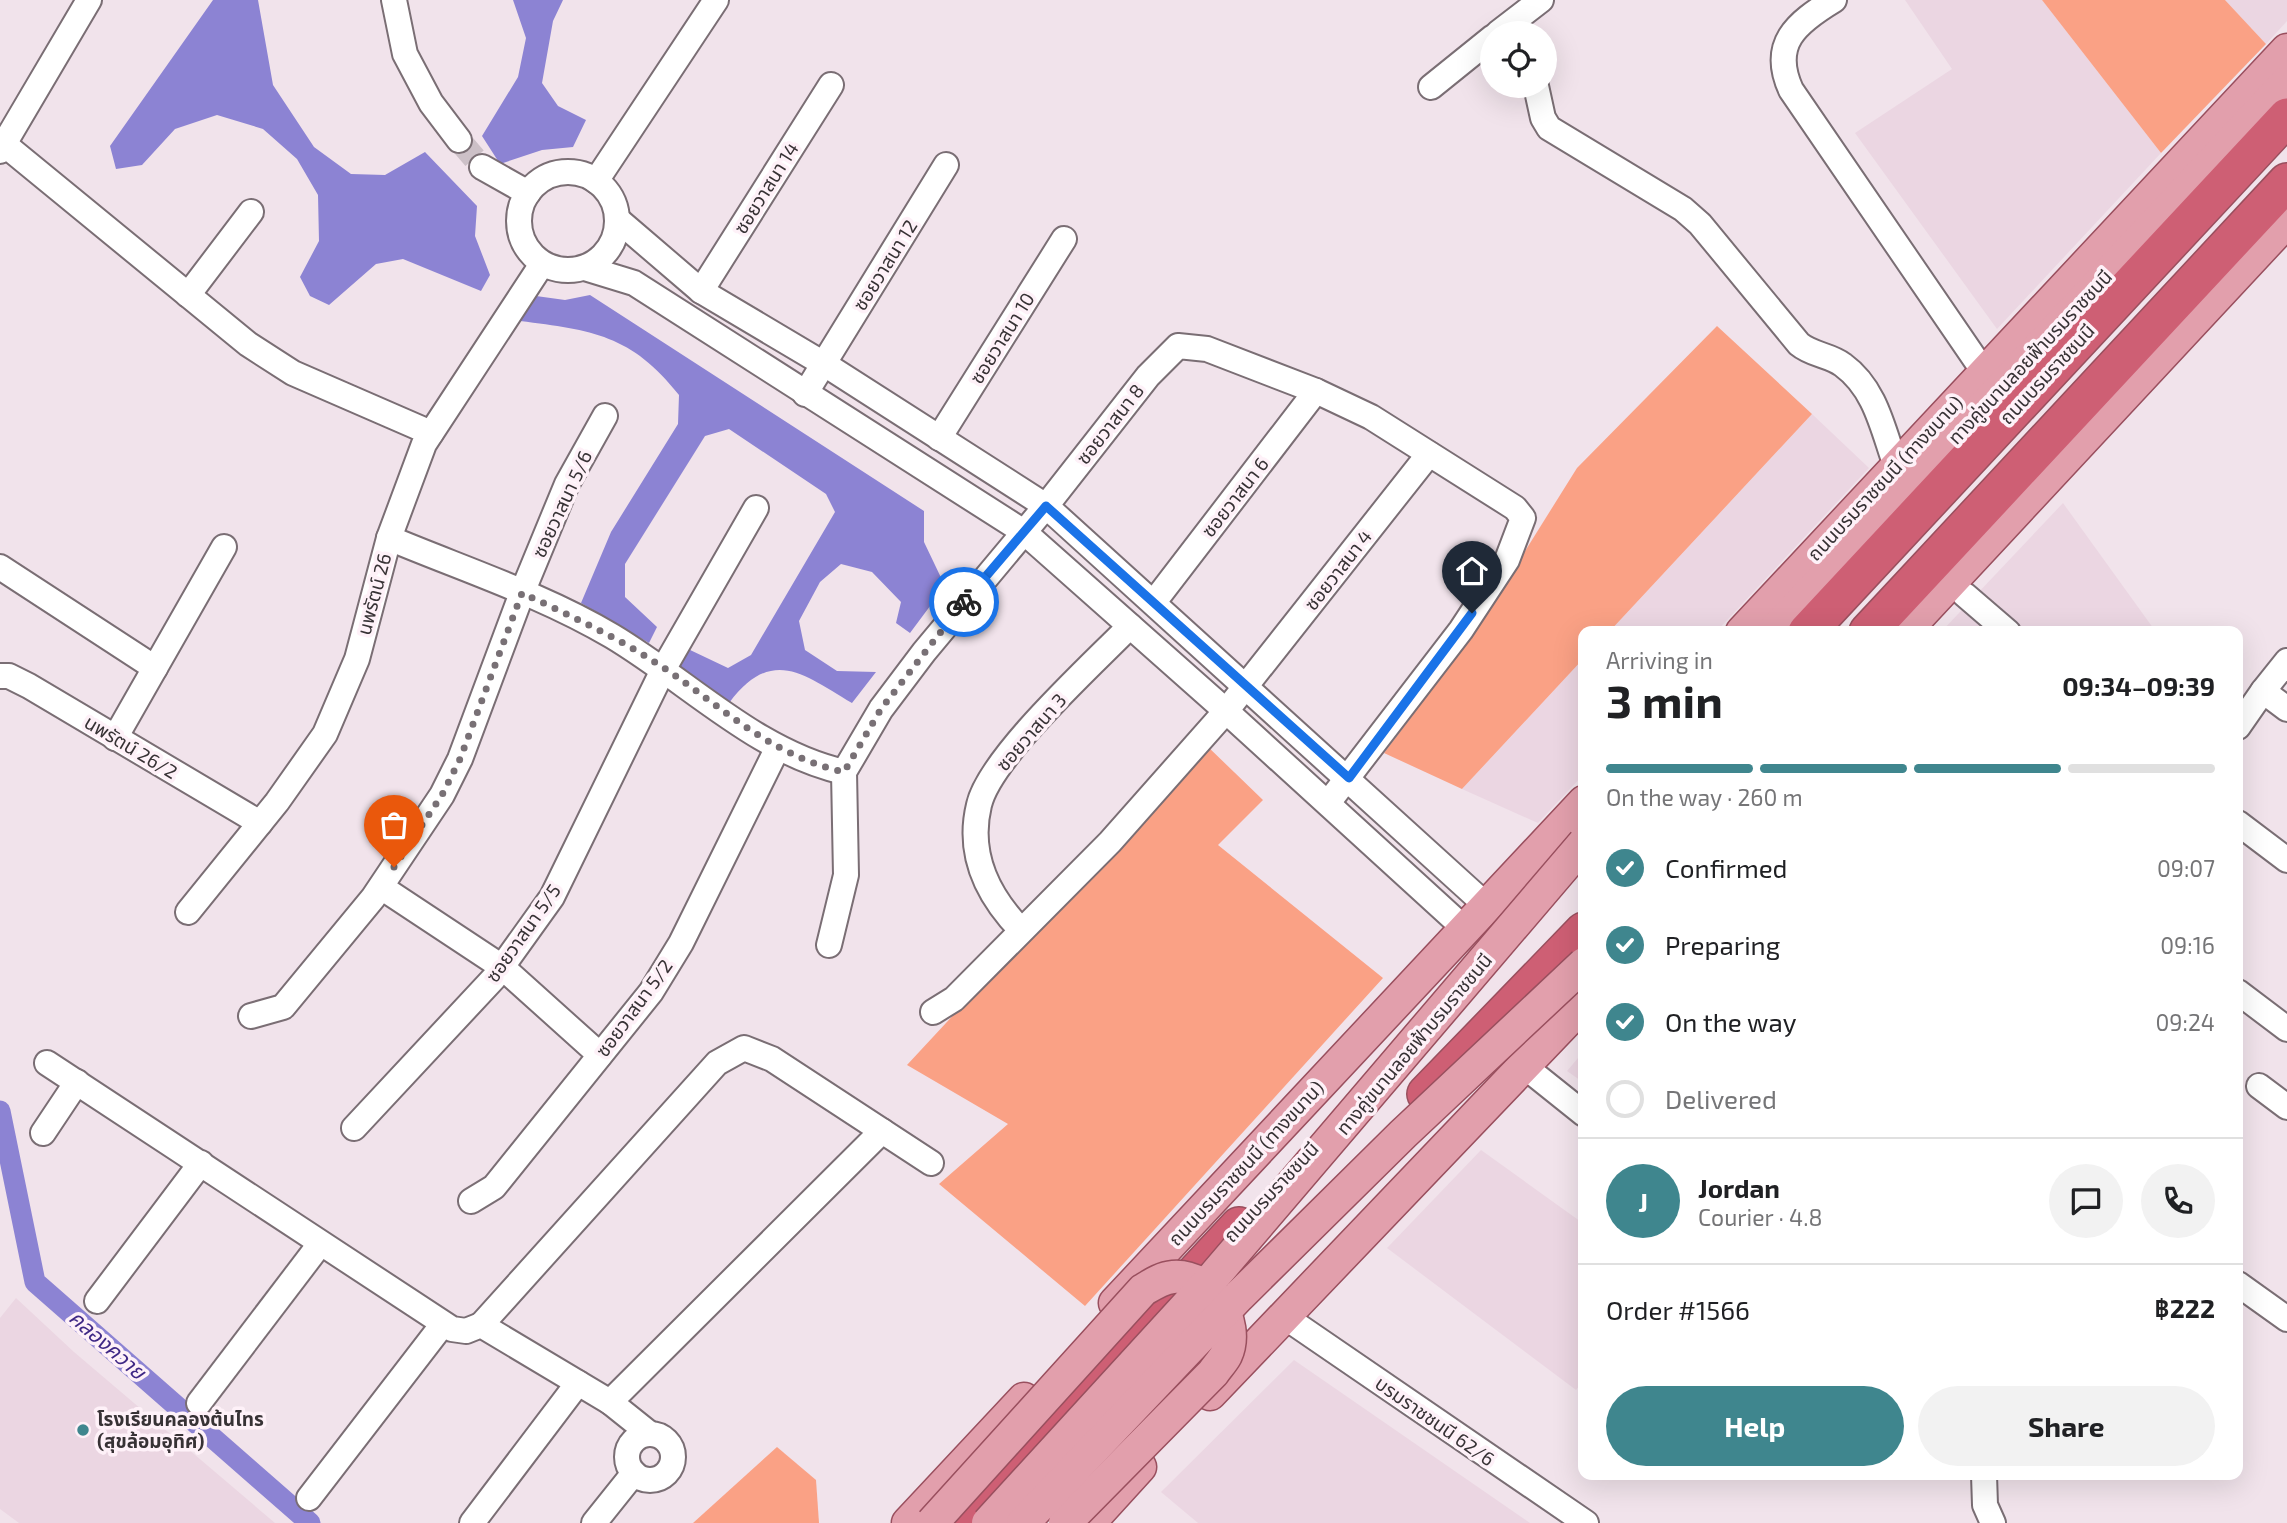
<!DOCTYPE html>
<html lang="en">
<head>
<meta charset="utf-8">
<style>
  body { margin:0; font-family:"Exo 2","Noto Sans Thai",sans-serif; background:#f2f2f2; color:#202124; height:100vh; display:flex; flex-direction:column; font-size:26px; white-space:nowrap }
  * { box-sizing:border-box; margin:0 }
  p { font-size:23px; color:#757577 }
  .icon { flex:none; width:38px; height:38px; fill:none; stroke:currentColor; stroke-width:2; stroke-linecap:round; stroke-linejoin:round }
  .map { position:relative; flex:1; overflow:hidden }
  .sheet { position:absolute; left:1578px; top:626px; width:665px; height:854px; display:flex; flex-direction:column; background:#fff; border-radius:14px; box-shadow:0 7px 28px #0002 }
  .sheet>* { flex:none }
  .controls { position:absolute; left:1480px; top:21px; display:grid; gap:14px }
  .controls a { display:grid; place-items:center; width:77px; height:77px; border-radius:50%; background:#fff; box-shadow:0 7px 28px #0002; font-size:35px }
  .pin { position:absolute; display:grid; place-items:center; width:60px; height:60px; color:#fff; margin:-72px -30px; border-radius:50% 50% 50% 0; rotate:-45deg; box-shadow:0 0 7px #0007 }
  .pin .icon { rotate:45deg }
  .courier { position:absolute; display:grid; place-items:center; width:70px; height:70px; margin:-35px; border:5px solid #1a73e8; border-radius:50%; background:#fff; color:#222; box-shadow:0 2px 9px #0007 }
  .head em { font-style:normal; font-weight:700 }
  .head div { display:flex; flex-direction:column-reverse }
  .head { display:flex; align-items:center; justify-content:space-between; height:119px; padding:0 28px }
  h1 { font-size:46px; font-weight:700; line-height:52px }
  .bar { display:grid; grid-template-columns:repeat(4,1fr); gap:10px 7px; align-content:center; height:84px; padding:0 28px }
  .bar i { height:9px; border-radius:5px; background:#e0e0e0 }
  .bar .selected { background:#3f868e }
  .bar p { grid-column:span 4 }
  .line { display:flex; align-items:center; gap:18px; padding:0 28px; border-top:2px solid #e0e0e0 }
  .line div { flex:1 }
  .round { display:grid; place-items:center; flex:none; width:74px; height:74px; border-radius:37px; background:#f2f2f2 }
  ol { padding:0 28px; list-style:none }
  li { display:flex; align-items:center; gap:21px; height:77px }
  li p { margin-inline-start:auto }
  li .icon { padding:7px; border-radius:50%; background:#3f868e; color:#fff; stroke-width:4 }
  li:last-child { color:#757577 }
  li i { width:38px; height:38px; border:4px solid #e0e0e0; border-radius:50% }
  .action { display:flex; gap:14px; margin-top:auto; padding:14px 28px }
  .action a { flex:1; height:80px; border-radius:42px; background:#3f868e; color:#fff; font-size:28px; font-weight:700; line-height:80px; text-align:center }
  .action a+a { background:#f2f2f2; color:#202124 }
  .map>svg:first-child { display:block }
  .built { fill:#ebd6e2 }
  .green { fill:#faa185 }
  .water { fill:#8c83d3 }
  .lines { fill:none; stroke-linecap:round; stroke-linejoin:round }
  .canal { stroke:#8c83d3; stroke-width:21 }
  .minor-tunnel { stroke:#ccc0c7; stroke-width:24; stroke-dasharray:24 12; stroke-linecap:butt }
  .minor-casing { stroke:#7a6e74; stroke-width:28 }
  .major-casing { stroke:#994f5e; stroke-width:35 }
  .highway-casing { stroke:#994f5e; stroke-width:40 }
  .minor { stroke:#fff; stroke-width:24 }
  .major { stroke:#e29fac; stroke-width:32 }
  .highway { stroke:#ce5f74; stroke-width:37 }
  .major-bridge-casing { stroke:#994f5e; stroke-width:35; stroke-linecap:butt }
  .major-bridge { stroke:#e29fac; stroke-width:32 }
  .done { stroke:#787075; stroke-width:7; stroke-dasharray:0 12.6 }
  .route { stroke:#1a73e8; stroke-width:9 }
  .poi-dot { fill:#3f868e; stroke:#fef1f8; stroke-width:2.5 }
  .labels { text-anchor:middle; stroke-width:7; stroke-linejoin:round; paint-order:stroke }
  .street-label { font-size:19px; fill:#373235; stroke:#fef1f8 }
  .poi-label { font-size:19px; font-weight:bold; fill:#373235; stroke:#fef1f8; text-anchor:start }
  .water-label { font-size:21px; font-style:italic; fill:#3f2885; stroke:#fef1f8 }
</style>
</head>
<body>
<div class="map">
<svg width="2287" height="1523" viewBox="0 0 2287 1523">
  <rect width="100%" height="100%" fill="#f1e3eb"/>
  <!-- built -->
  <g class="built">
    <path d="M1905,0H2042L2161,153L1997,329L1855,133L1952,69Z"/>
    <path d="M2225,0H2287V21L2266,44Z"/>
    <path d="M1812,414L1869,468L1716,632H1609Z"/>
    <path d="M2063,503L2156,632H1941Z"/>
    <path d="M1584,658V774L1538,823L1462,789Z"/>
    <path d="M1584,1051V1083L1567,1071Z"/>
    <path d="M1481,1150L1584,1224V1380L1576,1390L1387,1248Z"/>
    <path d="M16,1298L74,1352L275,1523H19L0,1509V1318Z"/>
    <path d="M1294,1360L1530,1523H1198L1161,1492Z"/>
  </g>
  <!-- green -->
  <g class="green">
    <path d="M2042,0H2225L2266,44L2161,153Z"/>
    <path d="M1717,326L1812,414L1609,632H1584V658L1462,789L1384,753L1470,639L1577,468Z"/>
    <path d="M1205,744L1263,800L1218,845L1383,978L1085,1306L939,1184L1008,1124L907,1065Z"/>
    <path d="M777,1447L816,1480L819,1523H693Z"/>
  </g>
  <!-- water -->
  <g class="water">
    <path d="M213,0H258L273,85L314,147L351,174L385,175L425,152L477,206L475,236L490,275L481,291L403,259L376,264L329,305L310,296L300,277L319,241L318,195L297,159L263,129L217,115L175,129L142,165L116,169L110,146Z"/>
    <path d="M513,0H563L553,21L542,83L558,106L586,120L573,147L542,150L500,164L482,136L518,77L526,38Z"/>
    <path d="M590,295L924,511V542L945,586L910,633L896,623L901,602L872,572L841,564L820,582L799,621L805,650L837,671L876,672L852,703C803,674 772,646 729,703L677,664L688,649L728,668L751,655L835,512L826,494L729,429L705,436L625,564V597L657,627L649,643L581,603L611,532L678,424L679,395C632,335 592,330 520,321L536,296L565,300Z"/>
  </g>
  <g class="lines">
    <!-- canal -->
    <path class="canal" d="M0,1111L35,1282L310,1523"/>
    <!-- minor-tunnel -->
    <path class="minor-tunnel" d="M459,140L482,167"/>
    <defs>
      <g id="minor">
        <path d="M394,0L405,54L431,103L459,140"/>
        <path d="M1834,0C1796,23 1770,44 1791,90L1984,372"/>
        <path d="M1498,33L1541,0"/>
        <path d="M1536,86L1543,118L1549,128L1683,209L1700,224L1799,344C1812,355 1830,355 1843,365C1876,389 1883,430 1896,466"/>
        <path d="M1431,87L1493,37"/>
        <path d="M4,144L248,344L293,373L431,433"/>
        <path d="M0,151L89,0"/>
        <path d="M482,167L528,193"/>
        <circle cx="568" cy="221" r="49"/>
        <path d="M596,181L716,0"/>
        <path d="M617,219L701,291L829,367L1046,506L1487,906"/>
        <path d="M585,268L634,283L1024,532L1226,711L1465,929"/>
        <path d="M701,291L831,85"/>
        <path d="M188,295L251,212"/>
        <path d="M805,394L946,165"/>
        <path d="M939,438L1064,239"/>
        <path d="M389,538C463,569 543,595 612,636C689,682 756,752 844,772"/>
        <path d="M0,567L155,668"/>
        <path d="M1965,595L2008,632"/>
        <path d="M1154,602L1316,391"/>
        <path d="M0,676H9L29,686L260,823"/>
        <path d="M2263,691L2287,661"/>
        <path d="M2238,727L2263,691L2287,709"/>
        <path d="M115,738L224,547"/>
        <path d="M2238,823L2287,860"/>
        <path d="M381,887L502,967L600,1055"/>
        <path d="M188,912L277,802L325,734L357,659L389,538L424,444L542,264"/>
        <path d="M1021,930C988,896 967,854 979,805C990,757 1093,664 1130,626"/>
        <path d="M829,945L846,875L844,772L881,709L924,652L1046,506L1148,376L1178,346L1207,349L1316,391L1371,417L1515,508L1523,518L1507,560L1461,630L1328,803"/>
        <path d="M2238,992L2287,1029"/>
        <path d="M933,1012L954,999L1110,842L1226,711L1429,454"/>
        <path d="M251,1016L283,1007L373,898L442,795L460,759L522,593L567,484L605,416"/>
        <path d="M47,1063L452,1329L466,1331L481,1325L610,1402L650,1434"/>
        <path d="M1524,1066L1584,1114"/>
        <path d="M2259,1086L2287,1107"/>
        <path d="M354,1128L494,978L552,897L664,668L756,508"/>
        <path d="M43,1133L77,1082"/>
        <path d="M471,1201L494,1187L651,992L681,943L777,749"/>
        <path d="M2238,1284L2287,1319"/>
        <path d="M97,1301L201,1163"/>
        <path d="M1285,1317L1586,1523"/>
        <path d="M481,1325L717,1063L744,1048L772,1059L931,1163"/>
        <path d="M610,1402L882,1131"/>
        <path d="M199,1403L320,1244"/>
        <circle cx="650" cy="1457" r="23"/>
        <path d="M1984,1475L1985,1505L1993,1523"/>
        <path d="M309,1498L443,1324"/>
        <path d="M472,1523L578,1383"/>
        <path d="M594,1523L634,1473"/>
      </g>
      <g id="major">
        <path d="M1742,632L2287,50"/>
        <path d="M1773,632L2287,82"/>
        <path d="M1904,632L2287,221"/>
        <path d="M1115,1303L1584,802"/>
        <path d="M1210,1394L1584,1003"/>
        <path d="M908,1523L1024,1399"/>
        <path d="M1089,1523L1140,1467"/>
      </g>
      <g id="highway">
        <path d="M1807,632L2287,117"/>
        <path d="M1868,632L2287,182"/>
        <path d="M1426,1094L1584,931"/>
        <path d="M963,1523L1239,1226"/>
      </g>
    </defs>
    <!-- minor casing -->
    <use href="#minor" class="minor-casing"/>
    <!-- major casing -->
    <use href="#major" class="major-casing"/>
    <!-- highway casing -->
    <use href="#highway" class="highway-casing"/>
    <!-- minor -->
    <use href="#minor" class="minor"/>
    <!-- major -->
    <use href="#major" class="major"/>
    <!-- highway -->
    <use href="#highway" class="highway"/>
    <defs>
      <g id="major-bridge">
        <path d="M932,1523L1143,1290C1153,1284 1162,1278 1173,1277C1210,1274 1241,1322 1226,1355C1223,1361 1217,1367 1213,1373L1065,1523"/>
        <path d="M988,1523L1215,1275L1584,843"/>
        <path d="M1023,1523L1239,1296L1403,1134L1584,964"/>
      </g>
    </defs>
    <!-- major-bridge casing -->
    <use href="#major-bridge" class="major-bridge-casing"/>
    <!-- major-bridge -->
    <use href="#major-bridge" class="major-bridge"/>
  </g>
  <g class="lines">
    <!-- done -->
    <path class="done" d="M394,867L442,795L460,759L522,593C571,616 619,638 664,668C726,710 770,755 844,772L881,709L964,602"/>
    <!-- route -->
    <path class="route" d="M964,602L1046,506L1349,778L1472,613"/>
  </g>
  <!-- markers -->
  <circle class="poi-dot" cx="83" cy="1430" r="7"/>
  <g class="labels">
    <!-- street labels -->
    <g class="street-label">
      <text transform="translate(766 188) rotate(-58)" y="7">ซอยวาสนา 14</text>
      <text transform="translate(885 265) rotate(-58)" y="7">ซอยวาสนา 12</text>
      <text transform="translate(1002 338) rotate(-58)" y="7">ซอยวาสนา 10</text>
      <text transform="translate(2030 357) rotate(-47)" y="7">ทางคู่ขนานลอยฟ้าบรมราชชนนี</text>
      <text transform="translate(2047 374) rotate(-47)" y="7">ถนนบรมราชชนนี</text>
      <text transform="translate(1110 424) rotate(-52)" y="7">ซอยวาสนา 8</text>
      <text transform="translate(1885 478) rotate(-47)" y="7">ถนนบรมราชชนนี (ทางขนาน)</text>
      <text transform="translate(1235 497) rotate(-52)" y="7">ซอยวาสนา 6</text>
      <text transform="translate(562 504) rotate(-65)" y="7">ซอยวาสนา 5/6</text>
      <text transform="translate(1338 570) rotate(-52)" y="7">ซอยวาสนา 4</text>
      <text transform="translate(374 594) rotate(-75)" y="7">นพรัตน์ 26</text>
      <text transform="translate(1031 732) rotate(-49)" y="7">ซอยวาสนา 3</text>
      <text transform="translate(131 747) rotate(31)" y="7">นพรัตน์ 26/2</text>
      <text transform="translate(523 933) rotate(-55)" y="7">ซอยวาสนา 5/5</text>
      <text transform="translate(634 1008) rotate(-54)" y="7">ซอยวาสนา 5/2</text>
      <text transform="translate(1414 1044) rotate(-50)" y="7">ทางคู่ขนานลอยฟ้าบรมราชชนนี</text>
      <text transform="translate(1246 1163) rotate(-47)" y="7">ถนนบรมราชชนนี (ทางขนาน)</text>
      <text transform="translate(1271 1192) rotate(-47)" y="7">ถนนบรมราชชนนี</text>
      <text transform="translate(1435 1421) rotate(35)" y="7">บรมราชชนนี 62/6</text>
    </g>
    <!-- poi labels -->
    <g class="poi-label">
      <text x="97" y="1426">โรงเรียนคลองต้นไทร<tspan x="97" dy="22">(สุขล้อมอุทิศ)</tspan></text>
    </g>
    <!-- water labels -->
    <g class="water-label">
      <text transform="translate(107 1345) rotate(41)" y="7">คลองควาย</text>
    </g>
  </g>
</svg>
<div class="controls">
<a><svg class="icon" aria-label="locate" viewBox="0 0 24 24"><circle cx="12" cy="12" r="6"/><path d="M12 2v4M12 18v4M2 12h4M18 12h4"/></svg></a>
</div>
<div class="pin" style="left:394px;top:867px;background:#ea580c"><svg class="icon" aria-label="bag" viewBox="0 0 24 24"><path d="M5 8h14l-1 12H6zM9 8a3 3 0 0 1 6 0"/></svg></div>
<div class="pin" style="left:1472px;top:613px;background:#1f2937"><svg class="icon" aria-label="home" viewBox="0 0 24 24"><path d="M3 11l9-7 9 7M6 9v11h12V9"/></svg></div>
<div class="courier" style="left:964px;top:602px"><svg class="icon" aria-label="bike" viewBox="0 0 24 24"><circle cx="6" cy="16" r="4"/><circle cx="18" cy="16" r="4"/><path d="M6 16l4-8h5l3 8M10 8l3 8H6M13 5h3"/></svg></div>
<section class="sheet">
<div class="head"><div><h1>3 min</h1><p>Arriving in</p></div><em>09:34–09:39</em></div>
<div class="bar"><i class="selected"></i><i class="selected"></i><i class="selected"></i><i></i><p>On the way · 260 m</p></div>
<ol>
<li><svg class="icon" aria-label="check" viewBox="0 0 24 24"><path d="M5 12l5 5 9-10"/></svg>Confirmed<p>09:07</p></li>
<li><svg class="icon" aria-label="check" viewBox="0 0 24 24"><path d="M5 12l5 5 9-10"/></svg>Preparing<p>09:16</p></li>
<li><svg class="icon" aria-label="check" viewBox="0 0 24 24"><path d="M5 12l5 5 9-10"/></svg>On the way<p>09:24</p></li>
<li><i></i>Delivered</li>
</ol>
<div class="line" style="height:126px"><b class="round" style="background:#3f868e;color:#fff">J</b><div><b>Jordan</b><p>Courier · 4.8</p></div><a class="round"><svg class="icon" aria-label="chat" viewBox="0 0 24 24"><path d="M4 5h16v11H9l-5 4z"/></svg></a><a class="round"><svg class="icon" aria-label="phone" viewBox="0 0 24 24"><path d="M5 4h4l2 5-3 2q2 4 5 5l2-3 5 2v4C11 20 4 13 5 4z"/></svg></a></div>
<div class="line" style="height:91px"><div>Order #1566</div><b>฿222</b></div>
<div class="action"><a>Help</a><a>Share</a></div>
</section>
</div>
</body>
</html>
